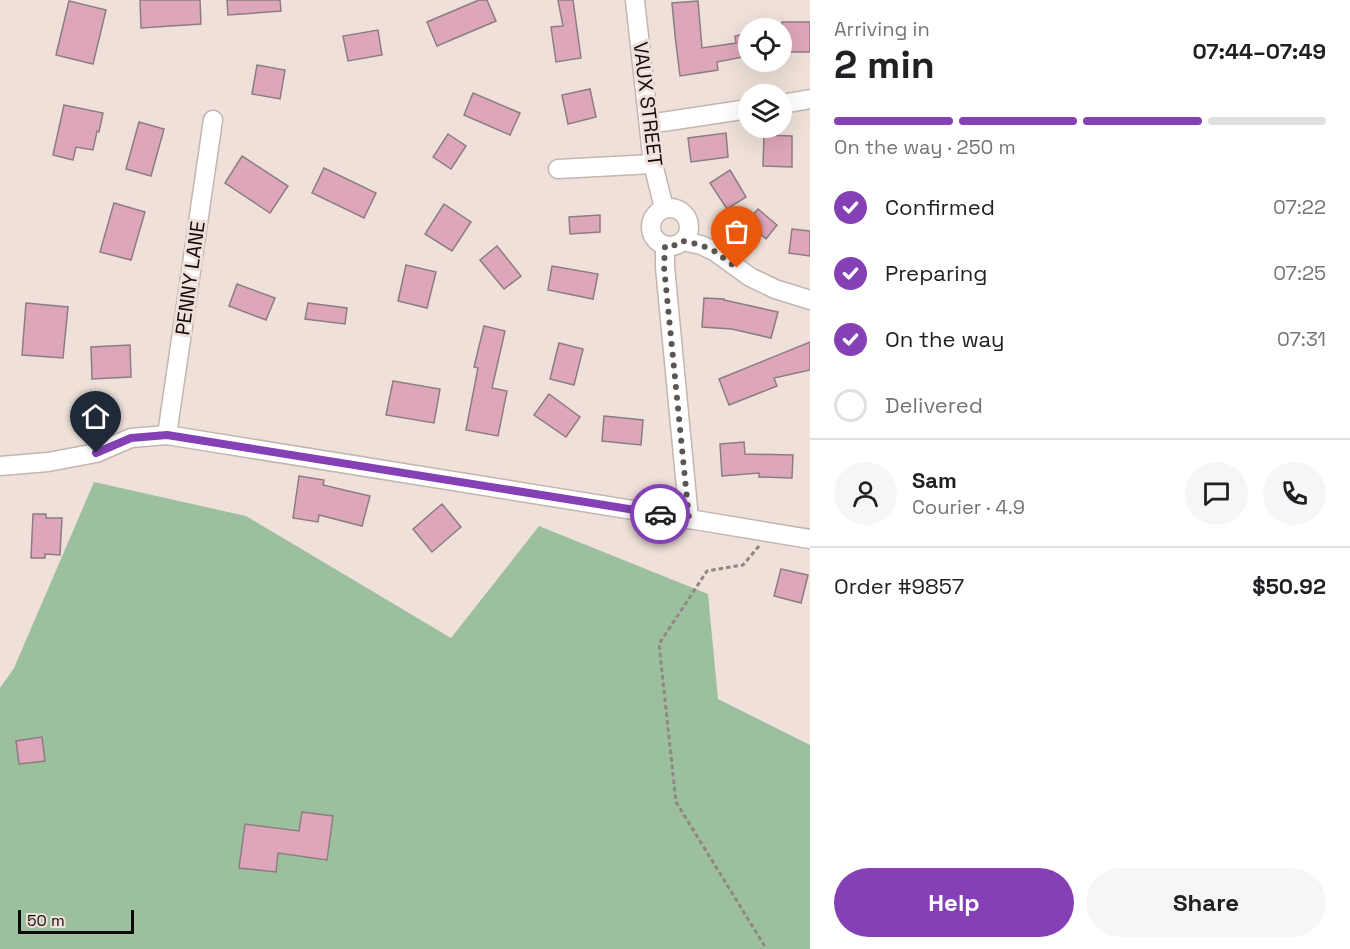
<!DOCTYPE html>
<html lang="en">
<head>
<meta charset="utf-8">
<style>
  body { margin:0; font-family:"Space Grotesk",sans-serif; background:#f6f6f6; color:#202124; height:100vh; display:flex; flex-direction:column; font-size:22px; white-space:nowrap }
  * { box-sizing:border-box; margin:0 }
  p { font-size:20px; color:#757577 }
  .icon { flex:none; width:33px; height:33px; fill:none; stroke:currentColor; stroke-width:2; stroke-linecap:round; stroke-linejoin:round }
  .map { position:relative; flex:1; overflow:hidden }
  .sheet { display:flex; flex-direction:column; background:#fff; width:540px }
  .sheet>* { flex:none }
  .fabs { position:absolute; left:738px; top:18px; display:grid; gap:12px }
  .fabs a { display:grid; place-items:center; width:54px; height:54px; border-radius:50%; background:#fff; box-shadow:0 6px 24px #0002; font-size:30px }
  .scale { position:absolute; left:18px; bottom:15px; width:116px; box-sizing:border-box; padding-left:6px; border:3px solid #0f0a08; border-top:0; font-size:16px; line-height:21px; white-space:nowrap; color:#0f0a08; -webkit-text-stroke:4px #efe1d9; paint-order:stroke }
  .pin { position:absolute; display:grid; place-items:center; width:51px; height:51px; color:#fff; margin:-62px -26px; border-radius:50% 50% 50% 0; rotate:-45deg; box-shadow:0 0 6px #0007 }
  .pin .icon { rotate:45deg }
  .courier { position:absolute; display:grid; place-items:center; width:60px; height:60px; margin:-30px; border:4px solid #8440b4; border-radius:50%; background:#fff; color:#222; box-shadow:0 2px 8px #0007 }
  .overview em { font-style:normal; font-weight:700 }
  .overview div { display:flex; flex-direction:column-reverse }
  .overview { display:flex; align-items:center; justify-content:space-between; height:102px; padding:0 24px }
  h1 { font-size:39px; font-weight:700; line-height:45px }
  .bar { display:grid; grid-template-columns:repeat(4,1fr); gap:9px 6px; align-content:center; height:72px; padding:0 24px }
  .bar i { height:8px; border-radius:4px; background:#e0e0e0 }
  .bar .on { background:#8440b4 }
  .bar p { grid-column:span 4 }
  .line { display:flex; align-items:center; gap:15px; padding:0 24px; border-top:2px solid #e0e0e0 }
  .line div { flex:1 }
  .round { display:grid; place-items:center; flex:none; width:63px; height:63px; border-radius:32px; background:#f6f6f6 }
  ol { padding:0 24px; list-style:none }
  li { display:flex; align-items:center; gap:18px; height:66px }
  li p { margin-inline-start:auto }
  li .icon { padding:6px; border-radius:50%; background:#8440b4; color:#fff; stroke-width:4 }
  li:last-child { color:#757577 }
  li i { width:33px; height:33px; border:3px solid #e0e0e0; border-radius:50% }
  .button { display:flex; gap:12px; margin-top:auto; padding:12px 24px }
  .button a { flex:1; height:69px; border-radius:36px; background:#8440b4; color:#fff; font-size:24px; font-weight:700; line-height:69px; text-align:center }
  .button a+a { background:#f6f6f6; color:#202124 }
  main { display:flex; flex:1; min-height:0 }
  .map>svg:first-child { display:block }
  .green { fill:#9cc09e }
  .building { fill:#dea6ba; stroke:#8c7d82; stroke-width:1.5 }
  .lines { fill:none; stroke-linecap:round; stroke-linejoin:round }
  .street-casing { stroke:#c3b6ae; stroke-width:21 }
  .path { stroke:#918782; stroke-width:3; stroke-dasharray:4.5 3; stroke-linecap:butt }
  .street { stroke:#fff; stroke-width:18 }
  .done { stroke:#5d5551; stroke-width:6; stroke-dasharray:0 10.8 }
  .route { stroke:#8440b4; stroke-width:8 }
  .labels { text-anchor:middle; stroke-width:6; stroke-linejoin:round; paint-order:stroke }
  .street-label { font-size:20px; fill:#0f0a08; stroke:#efe1d9 }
</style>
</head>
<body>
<main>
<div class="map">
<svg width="810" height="949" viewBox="0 0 810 949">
  <rect width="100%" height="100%" fill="#efe1d9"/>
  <!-- green -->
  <path class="green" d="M94,482L246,516L451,638L539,526L708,594L718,699L810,745V949H0V688L14,668Z"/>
  <!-- building -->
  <g class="building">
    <path d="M140,0H200L201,24L141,28Z"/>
    <path d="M227,0H280L281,11L228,15Z"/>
    <path d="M479,0H487L496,21L437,46L427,22Z"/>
    <path d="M558,0H573L581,58L556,62L551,27L563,26Z"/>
    <path d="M69,1L106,10L93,64L56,55Z"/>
    <path d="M698,1L702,48L736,43L735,36L748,33V56L717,62L718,70L680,76L675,35L672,3Z"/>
    <path d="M782,22H810V52H783Z"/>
    <path d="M378,30L382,55L348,61L343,36Z"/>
    <path d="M257,65L285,70L280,99L252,94Z"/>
    <path d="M590,89L596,117L568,124L562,95Z"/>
    <path d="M473,93L520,113L510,135L464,115Z"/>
    <path d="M64,105L103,113L99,132L97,131L93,150L76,147L73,160L53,155Z"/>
    <path d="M139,122L164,129L151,176L126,169Z"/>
    <path d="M726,133L728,157L691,162L688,138Z"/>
    <path d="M448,134L466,146L451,169L433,157Z"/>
    <path d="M764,135L792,136V167L763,166Z"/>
    <path d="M242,156L288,186L270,213L225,183Z"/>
    <path d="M324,168L376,193L364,218L312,193Z"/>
    <path d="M730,170L746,197L727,209L710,183Z"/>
    <path d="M114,203L145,212L131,260L100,252Z"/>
    <path d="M444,204L471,222L452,251L425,234Z"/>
    <path d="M758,209L777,225L766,239L747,222Z"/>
    <path d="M600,215V232L570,234L569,217Z"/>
    <path d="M792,229L810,231V256L789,253Z"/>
    <path d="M497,246L521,276L504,289L480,260Z"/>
    <path d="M406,265L436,272L427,308L398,301Z"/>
    <path d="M552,266L598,274L593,299L548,290Z"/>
    <path d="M237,284L275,298L266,320L229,306Z"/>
    <path d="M704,298L724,299V300L778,312L771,338L732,329L702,327Z"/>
    <path d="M26,303L68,307L63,358L22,355Z"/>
    <path d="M308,303L347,308L345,324L305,319Z"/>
    <path d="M484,326L505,331L492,388L507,391L498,436L466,430L478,368L474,367Z"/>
    <path d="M810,342V370L774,378L777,386L729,405L719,379Z"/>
    <path d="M559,343L583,349L574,385L550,379Z"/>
    <path d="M130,345L131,377L92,379L91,347Z"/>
    <path d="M393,381L440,389L434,423L386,415Z"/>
    <path d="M549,394L580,417L566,437L534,415Z"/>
    <path d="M604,416L643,420L641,445L602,441Z"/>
    <path d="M744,442L745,454L793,455L792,478L759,477V473L722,476L720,444Z"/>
    <path d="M299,476L324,480L323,485L370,496L362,526L319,515L318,522L293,518Z"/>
    <path d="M442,504L461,527L432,552L413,529Z"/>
    <path d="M33,514H46V518H62L60,555L45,554V558H31Z"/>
    <path d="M781,569L808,575L801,603L774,596Z"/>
    <path d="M42,737L45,761L19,764L16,741Z"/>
    <path d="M302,812L333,816L327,860L278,853L276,872L239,868L245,824L299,831Z"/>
  </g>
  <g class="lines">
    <defs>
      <g id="street">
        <path d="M635,0L653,164L664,208"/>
        <path d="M782,104L810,99"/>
        <path d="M649,124L748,109"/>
        <path d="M558,169L653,164"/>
        <circle cx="670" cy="227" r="19"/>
        <path d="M683,241L701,245L714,251L750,277L775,289L810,300"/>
        <path d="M665,246V267L689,519"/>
        <path d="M167,435L213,120"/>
        <path d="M0,466L48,462L96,453L131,438L167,435L689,519L810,539"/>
      </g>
    </defs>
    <!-- street casing -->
    <use href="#street" class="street-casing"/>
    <!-- path -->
    <path class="path" d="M759,546L743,565L707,571L659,644L676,802L764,945L761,949"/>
    <!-- street -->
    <use href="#street" class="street"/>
  </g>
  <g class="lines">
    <!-- done -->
    <path class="done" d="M660,514L689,519L664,267L665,246L678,245L683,241L701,245L714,251L737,268"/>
    <!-- route -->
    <path class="route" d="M96,453L131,438L167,435L660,514"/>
  </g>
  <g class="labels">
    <!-- street labels -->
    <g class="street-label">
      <text transform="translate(648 104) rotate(83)" y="7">VAUX STREET</text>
      <text transform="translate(190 278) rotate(-82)" y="7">PENNY LANE</text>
    </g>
  </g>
</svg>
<div class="fabs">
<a><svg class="icon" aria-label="locate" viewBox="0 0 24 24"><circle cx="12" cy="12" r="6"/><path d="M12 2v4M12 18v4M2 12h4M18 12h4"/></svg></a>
<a><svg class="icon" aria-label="layers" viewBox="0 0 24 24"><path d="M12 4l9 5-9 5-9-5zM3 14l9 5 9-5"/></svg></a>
</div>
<div class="scale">50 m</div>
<div class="pin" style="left:737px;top:268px;background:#ea580c"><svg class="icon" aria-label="bag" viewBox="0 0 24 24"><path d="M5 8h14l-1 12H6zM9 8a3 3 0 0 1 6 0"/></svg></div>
<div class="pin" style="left:96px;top:453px;background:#1f2937"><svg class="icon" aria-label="home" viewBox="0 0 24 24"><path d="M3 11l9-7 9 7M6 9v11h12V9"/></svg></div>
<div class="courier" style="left:660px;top:514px"><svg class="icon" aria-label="car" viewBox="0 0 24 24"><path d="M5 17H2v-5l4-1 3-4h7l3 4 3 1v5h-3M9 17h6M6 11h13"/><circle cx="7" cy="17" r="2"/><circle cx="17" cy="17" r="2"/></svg></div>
</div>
<section class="sheet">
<div class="overview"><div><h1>2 min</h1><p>Arriving in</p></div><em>07:44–07:49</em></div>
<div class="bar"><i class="on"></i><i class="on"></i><i class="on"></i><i></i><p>On the way · 250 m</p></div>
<ol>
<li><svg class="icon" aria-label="check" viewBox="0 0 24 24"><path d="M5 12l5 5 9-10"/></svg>Confirmed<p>07:22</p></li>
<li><svg class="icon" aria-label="check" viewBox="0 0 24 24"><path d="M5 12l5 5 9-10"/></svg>Preparing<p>07:25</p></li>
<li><svg class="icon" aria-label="check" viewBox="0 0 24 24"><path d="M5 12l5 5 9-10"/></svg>On the way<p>07:31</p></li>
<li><i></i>Delivered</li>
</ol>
<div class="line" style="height:108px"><a class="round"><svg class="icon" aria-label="person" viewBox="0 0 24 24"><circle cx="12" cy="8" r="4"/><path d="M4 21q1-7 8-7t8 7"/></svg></a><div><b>Sam</b><p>Courier · 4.9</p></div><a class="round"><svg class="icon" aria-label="chat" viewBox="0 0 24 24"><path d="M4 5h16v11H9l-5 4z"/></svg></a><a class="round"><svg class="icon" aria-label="phone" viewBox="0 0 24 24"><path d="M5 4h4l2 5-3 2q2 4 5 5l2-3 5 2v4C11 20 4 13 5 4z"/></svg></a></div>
<div class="line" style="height:78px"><div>Order #9857</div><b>$50.92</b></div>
<div class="button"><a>Help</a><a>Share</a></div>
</section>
</main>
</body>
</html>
